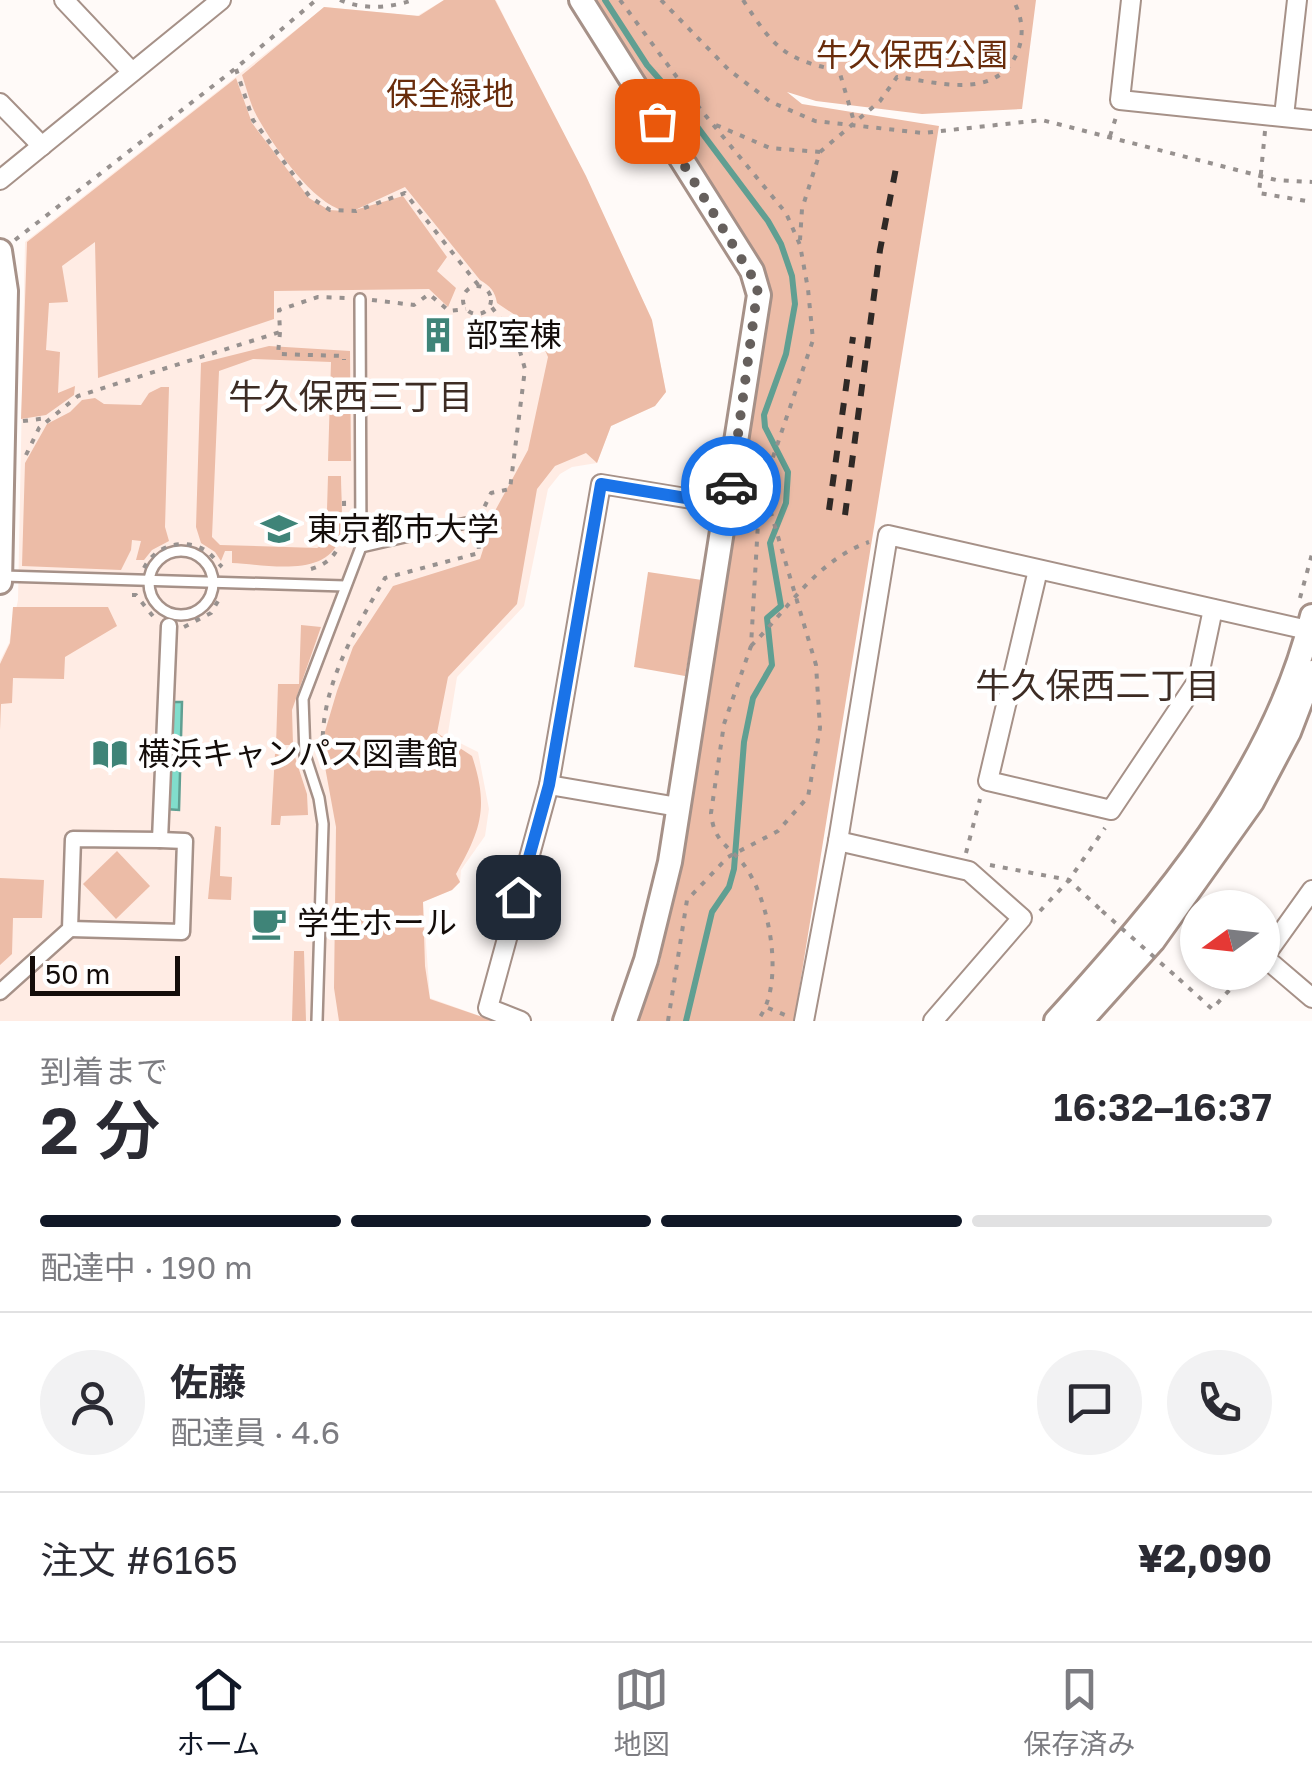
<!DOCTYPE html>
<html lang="ja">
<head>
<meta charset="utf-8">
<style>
  body { margin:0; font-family:"Golos Text","Noto Sans JP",sans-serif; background:#f2f2f3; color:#2b2b33; height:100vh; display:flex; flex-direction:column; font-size:38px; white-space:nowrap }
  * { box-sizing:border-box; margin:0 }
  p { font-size:32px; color:#7c7c81 }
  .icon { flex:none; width:55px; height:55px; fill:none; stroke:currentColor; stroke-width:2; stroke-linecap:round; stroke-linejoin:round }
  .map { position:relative; height:1021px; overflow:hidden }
  .sheet { display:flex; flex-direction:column; background:#fff; flex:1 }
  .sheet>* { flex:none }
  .needle { width:65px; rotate:255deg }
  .fabs { position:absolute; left:1180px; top:890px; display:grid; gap:20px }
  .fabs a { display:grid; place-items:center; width:100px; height:100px; border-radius:50%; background:#fff; box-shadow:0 2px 8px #0004; font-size:50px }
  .scale { position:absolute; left:30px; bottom:25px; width:150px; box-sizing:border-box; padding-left:10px; border:5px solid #140d0a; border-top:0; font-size:28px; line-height:35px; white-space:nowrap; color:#140d0a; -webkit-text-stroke:8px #fff; paint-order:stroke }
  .pin { position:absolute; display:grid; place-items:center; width:85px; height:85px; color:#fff; margin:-42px; border-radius:20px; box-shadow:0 5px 15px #0006 }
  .courier { position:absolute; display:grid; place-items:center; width:100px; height:100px; margin:-50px; border:8px solid #1a73e8; border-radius:50%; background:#fff; color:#222; box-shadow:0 2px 12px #0007 }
  .head em { font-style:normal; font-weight:600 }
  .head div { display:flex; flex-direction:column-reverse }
  .head { display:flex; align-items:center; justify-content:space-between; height:170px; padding:0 40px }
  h1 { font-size:65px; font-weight:600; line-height:75px }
  .bar { display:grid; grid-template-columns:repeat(4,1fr); gap:15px 10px; align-content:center; height:120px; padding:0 40px }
  .bar i { height:12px; border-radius:8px; background:#e1e1e2 }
  .bar .selected { background:#111827 }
  .bar p { grid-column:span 4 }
  .line { display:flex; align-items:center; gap:25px; padding:0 40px; border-top:2px solid #e1e1e2 }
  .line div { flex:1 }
  .round { display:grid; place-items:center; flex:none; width:105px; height:105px; border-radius:52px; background:#f2f2f3 }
  .tab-bar { display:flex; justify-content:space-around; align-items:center; height:140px; border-top:2px solid #e1e1e2; background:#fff; font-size:28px; color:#7c7c81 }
  .tab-bar a { display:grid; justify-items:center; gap:5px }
  .tab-bar .selected { color:#111827 }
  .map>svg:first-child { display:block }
  .built { fill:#ffece4 }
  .green { fill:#ecbca7 }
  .water { fill:#81ddcc; stroke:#609f92; stroke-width:2.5 }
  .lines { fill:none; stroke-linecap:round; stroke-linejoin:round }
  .stream { stroke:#609f92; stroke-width:6 }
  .service-casing { stroke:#a69188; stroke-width:14 }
  .pedestrian-casing { stroke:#a69188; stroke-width:19 }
  .minor-casing { stroke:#a69188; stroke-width:22 }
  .tertiary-casing { stroke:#a69188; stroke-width:28 }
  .path { stroke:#97918f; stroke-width:4; stroke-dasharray:5 8; stroke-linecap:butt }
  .service { stroke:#fff; stroke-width:9 }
  .pedestrian { stroke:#fff; stroke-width:14 }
  .minor { stroke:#fff; stroke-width:18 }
  .tertiary { stroke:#fff; stroke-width:22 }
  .rail { stroke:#2f2926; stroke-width:6; stroke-dasharray:12 12; stroke-linecap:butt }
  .path-bridge { stroke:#97918f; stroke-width:4; stroke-dasharray:5 8; stroke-linecap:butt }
  .done { stroke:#66605d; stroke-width:10; stroke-dasharray:0 18 }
  .route { stroke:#1a73e8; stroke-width:12 }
  .labels { text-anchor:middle; stroke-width:9; stroke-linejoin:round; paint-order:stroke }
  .park-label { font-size:32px; fill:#692c0b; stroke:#fff }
  .poi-label { font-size:32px; fill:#140d0a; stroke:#fff; text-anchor:start }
  .neighbourhood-label { font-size:35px; fill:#3d2c24; stroke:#fff }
</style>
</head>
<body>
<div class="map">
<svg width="1312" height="1021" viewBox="0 0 1312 1021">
  <rect width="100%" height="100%" fill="#fffaf8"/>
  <!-- built -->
  <path class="built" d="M444,0H496L651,317L666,392L655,406L611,426L597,463L572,467L560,474L548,489L524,606L457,677L448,733L450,738L478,752L489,809L485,836L461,870L460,882L452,890L423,902L430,998L494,1021H0V661L9,643L18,600L25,242L325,7L417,16Z"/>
  <!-- green -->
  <g class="green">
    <path d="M444,0H495L586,176L652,320L666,392L655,406L611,426L597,463L586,453L555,466L537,489L517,604L448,677L437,733L472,756C489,807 481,830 456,874L460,882L452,890L423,902L425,966L430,999L494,1021H339L334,988L336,827L321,745L337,691L353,647L393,586L480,559L496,509L528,450L548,357L536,329L497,303C495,291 490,286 480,280L405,187L355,210L403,196L447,257L437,271L456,288L448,307L429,289L274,291V319L98,378L95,242L62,266L68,302L49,303L46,350L60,352L58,393L75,386L74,395L46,415L21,419L27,242L236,78L252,123L309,198L329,210L344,211C312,202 277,151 259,120C251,107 247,90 242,75L324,7L419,16Z"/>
    <path d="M593,0H1036L1022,109L922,114L816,101L787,92L802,104L939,126L794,1021H636L660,962L770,283L695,158Z"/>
    <path d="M269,346L350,351L351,461H328L331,362L253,359L219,371L212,537L220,545L317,548L326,543L328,476H341C341,496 344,520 339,539C327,579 262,564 232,563V551H225L221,561L215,552L201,543L196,527L201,363Z"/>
    <path d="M161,387H169L165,527L169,541L152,550L144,560H136L141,541L132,540L131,550L121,570L22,566L25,463L47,424L70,412L82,400L95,398L104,404L141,405L149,393Z"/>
    <path d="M648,572L702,580L685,676L634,667Z"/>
    <path d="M13,607H108L117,626L65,657L64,679L13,678L12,703L1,704L0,730V664L10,643Z"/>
    <path d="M301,625L321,627L292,710L293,745H276L278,684H299Z"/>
    <path d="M275,754H294L307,794L308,815L281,816L280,825H271Z"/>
    <path d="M215,826L221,827L220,876L232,877L231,900L208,899Z"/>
    <path d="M117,851L150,886L116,919L83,884Z"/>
    <path d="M0,878L44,880L42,918H13L12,954L0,965Z"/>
    <path d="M294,951H304L306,1021H292Z"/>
  </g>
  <!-- water -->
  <path class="water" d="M168,702H182L179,810L165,809Z"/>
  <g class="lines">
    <!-- stream -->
    <path class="stream" d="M605,0L647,65L675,97L768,221L781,244L792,276L795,304L786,354L764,415L765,427L788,472L786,503L770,543L781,606L767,618L772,665L753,698L744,742L734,869L729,887L712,912L686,1021"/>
    <defs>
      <g id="service">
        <path d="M361,547L466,523"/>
        <circle cx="181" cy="583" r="32"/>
        <path d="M3,576L345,586"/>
        <path d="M317,1021L323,824L319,798L305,755L303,699L361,547L360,299"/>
      </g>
      <g id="pedestrian">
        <path d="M70,929L182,932L185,841L160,840"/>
        <path d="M0,992L70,929L73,839L160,840L169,626"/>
      </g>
      <g id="minor">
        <path d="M64,0L132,72"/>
        <path d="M1131,0L1120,100L1312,120"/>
        <path d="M0,103L42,146"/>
        <path d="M1284,116L1297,0"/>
        <path d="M0,180L221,0"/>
        <path d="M1038,570L988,781L1111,810L1198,680L1213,609"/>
        <path d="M549,785L678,807"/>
        <path d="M838,841L969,871L1022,918L933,1021"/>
        <path d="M1312,890L1264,957L1312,998"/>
        <path d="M521,1021L488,1008L549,785L601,484L728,505"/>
        <path d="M804,1021L838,841L888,535L1312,631"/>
      </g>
      <g id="tertiary">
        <path d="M581,0L752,271L759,295L670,862L646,960L625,1021"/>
        <path d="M0,251L6,291L0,582"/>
        <path d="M1056,1021C1162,904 1274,774 1312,616"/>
        <path d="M1081,1021L1153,941L1252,802L1289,732L1312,672"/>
      </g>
    </defs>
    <!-- service casing -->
    <use href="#service" class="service-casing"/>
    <!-- pedestrian casing -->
    <use href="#pedestrian" class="pedestrian-casing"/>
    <!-- minor casing -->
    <use href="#minor" class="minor-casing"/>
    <!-- tertiary casing -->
    <use href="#tertiary" class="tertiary-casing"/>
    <!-- path -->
    <g class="path">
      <path d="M340,0C363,10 390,8 413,0"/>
      <path d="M620,0L701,110L786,213L800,245L808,289L813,340L771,463L758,523L751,646L724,724L711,813C714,846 733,846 748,871C771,907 785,987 757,1021"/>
      <path d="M661,0L729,70L771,102L815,121L923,133L1042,120L1276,180L1312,182"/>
      <path d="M743,0C772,45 784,61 839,70L855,125"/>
      <path d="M236,69L253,120L310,197L330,210L356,211L405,193L479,286"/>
      <path d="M716,125L770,148L820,152L802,209L800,240"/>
      <path d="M1265,131L1259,193L1312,202"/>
      <path d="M1110,136L1116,117"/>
      <path d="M820,152L880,101L897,77C937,82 996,101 1017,53C1025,35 1022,16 1013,0"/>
      <path d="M15,240L236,68L316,0"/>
      <circle cx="477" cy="300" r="14"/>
      <path d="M372,300L414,305L429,294L449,311L466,309"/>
      <path d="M280,332L278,354L344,356V360"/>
      <path d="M23,421L48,418"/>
      <path d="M26,455L39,428L78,396L280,332L279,310L318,297L348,298"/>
      <path d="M479,518L491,493L510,489L525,369L517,341L490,305"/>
      <path d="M144,568C155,546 181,538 203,549C211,553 216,561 222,567"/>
      <path d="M311,569C347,559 344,525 344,494"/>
      <path d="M132,595H136L156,620"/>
      <path d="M1300,598L1312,554"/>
      <path d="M184,627L211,613L221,596"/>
      <path d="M751,646C788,609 817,560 869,542"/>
      <path d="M324,762C315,696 353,633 385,578L479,553L478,532"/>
      <path d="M966,853L980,799"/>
      <path d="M990,865L1069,880L1102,911"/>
      <path d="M1040,911L1069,880L1105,828"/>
      <path d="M1179,979L1212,1009L1246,972"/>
      <path d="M768,1008L785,1015"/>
      <path d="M668,1021L687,900L728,857L778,831L808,797L820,728L816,665L766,496"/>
    </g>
    <!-- service -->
    <use href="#service" class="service"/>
    <!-- pedestrian -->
    <use href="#pedestrian" class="pedestrian"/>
    <!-- minor -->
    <use href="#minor" class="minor"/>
    <!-- tertiary -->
    <use href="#tertiary" class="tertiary"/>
    <!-- rail -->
    <g class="rail">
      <path d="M829,510L853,337"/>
      <path d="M845,515L880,250L896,168"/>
    </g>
    <!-- path-bridge -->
    <path class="path-bridge" d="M1102,911L1179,979"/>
  </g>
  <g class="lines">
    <!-- done -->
    <path class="done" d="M657,121L758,286L731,486"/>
    <!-- route -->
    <path class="route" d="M518,897L549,785L601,484L728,505L731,486"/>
  </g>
  <!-- icons -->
  <defs>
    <symbol id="building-bare" viewBox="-9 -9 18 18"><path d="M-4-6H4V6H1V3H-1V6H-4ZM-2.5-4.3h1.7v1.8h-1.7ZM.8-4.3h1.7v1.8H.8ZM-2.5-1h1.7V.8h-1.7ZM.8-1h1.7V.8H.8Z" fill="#3f8478" stroke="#fff" stroke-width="2.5" paint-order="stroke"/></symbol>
    <symbol id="university-bare" viewBox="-9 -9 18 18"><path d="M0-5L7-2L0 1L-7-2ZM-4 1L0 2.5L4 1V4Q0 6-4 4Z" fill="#3f8478" stroke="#fff" stroke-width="2.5" paint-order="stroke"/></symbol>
    <symbol id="library-bare" viewBox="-9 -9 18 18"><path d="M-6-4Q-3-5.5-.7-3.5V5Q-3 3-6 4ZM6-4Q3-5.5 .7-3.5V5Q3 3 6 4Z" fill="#3f8478" stroke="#fff" stroke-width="2.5" paint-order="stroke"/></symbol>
    <symbol id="cafe-bare" viewBox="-9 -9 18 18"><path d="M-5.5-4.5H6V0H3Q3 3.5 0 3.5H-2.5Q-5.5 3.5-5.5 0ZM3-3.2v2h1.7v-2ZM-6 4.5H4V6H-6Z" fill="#3f8478" stroke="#fff" stroke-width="2.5" paint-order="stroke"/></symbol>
  </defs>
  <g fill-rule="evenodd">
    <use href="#building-bare" x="413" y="310" width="50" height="50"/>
    <use href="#university-bare" x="254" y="504" width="50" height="50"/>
    <use href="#library-bare" x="85" y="729" width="50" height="50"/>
    <use href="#cafe-bare" x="244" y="898" width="50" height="50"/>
  </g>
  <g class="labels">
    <!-- park labels -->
    <g class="park-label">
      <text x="912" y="66">牛久保西公園</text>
      <text x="450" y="105">保全緑地</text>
    </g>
    <!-- poi labels -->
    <g class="poi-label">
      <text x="466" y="346">部室棟</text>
      <text x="307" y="540">東京都市大学</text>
      <text x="138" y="765">横浜キャンパス図書館</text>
      <text x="297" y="934">学生ホール</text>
    </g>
    <!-- neighbourhood labels -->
    <g class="neighbourhood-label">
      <text x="351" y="409">牛久保西三丁目</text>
      <text x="1098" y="698">牛久保西二丁目</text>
    </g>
  </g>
</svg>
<div class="fabs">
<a><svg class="needle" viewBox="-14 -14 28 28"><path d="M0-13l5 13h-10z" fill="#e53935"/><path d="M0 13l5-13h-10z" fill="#7c7c81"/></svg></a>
</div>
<div class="scale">50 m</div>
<div class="pin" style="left:657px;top:121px;background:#ea580c"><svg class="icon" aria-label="bag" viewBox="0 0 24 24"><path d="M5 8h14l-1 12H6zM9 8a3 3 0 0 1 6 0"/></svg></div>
<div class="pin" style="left:518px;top:897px;background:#1f2937"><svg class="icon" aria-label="home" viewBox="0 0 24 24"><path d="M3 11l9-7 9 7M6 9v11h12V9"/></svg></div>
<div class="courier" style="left:731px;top:486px"><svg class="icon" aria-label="car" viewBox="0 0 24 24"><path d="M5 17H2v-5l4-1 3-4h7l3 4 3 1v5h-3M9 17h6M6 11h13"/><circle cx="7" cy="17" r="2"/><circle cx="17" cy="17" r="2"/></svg></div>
</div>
<section class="sheet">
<div class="head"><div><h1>2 分</h1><p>到着まで</p></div><em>16:32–16:37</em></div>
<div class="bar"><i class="selected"></i><i class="selected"></i><i class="selected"></i><i></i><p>配達中 · 190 m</p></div>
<div class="line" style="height:180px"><a class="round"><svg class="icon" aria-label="person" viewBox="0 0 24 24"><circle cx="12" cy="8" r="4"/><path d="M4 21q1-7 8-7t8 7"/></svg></a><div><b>佐藤</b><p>配達員 · 4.6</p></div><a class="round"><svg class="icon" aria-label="chat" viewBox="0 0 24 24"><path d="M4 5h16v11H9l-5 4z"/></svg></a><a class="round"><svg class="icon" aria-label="phone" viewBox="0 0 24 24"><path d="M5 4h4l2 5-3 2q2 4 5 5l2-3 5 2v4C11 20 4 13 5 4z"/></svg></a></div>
<div class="line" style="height:130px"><div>注文 #6165</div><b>¥2,090</b></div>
</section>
<nav class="tab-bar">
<a class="selected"><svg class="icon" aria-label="home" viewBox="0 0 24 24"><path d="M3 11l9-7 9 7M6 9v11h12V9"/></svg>ホーム</a>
<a><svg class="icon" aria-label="map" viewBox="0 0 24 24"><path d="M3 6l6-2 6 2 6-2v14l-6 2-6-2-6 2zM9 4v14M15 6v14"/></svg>地図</a>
<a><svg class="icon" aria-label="saved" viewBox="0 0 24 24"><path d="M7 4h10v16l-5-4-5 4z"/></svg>保存済み</a>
</nav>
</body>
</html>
